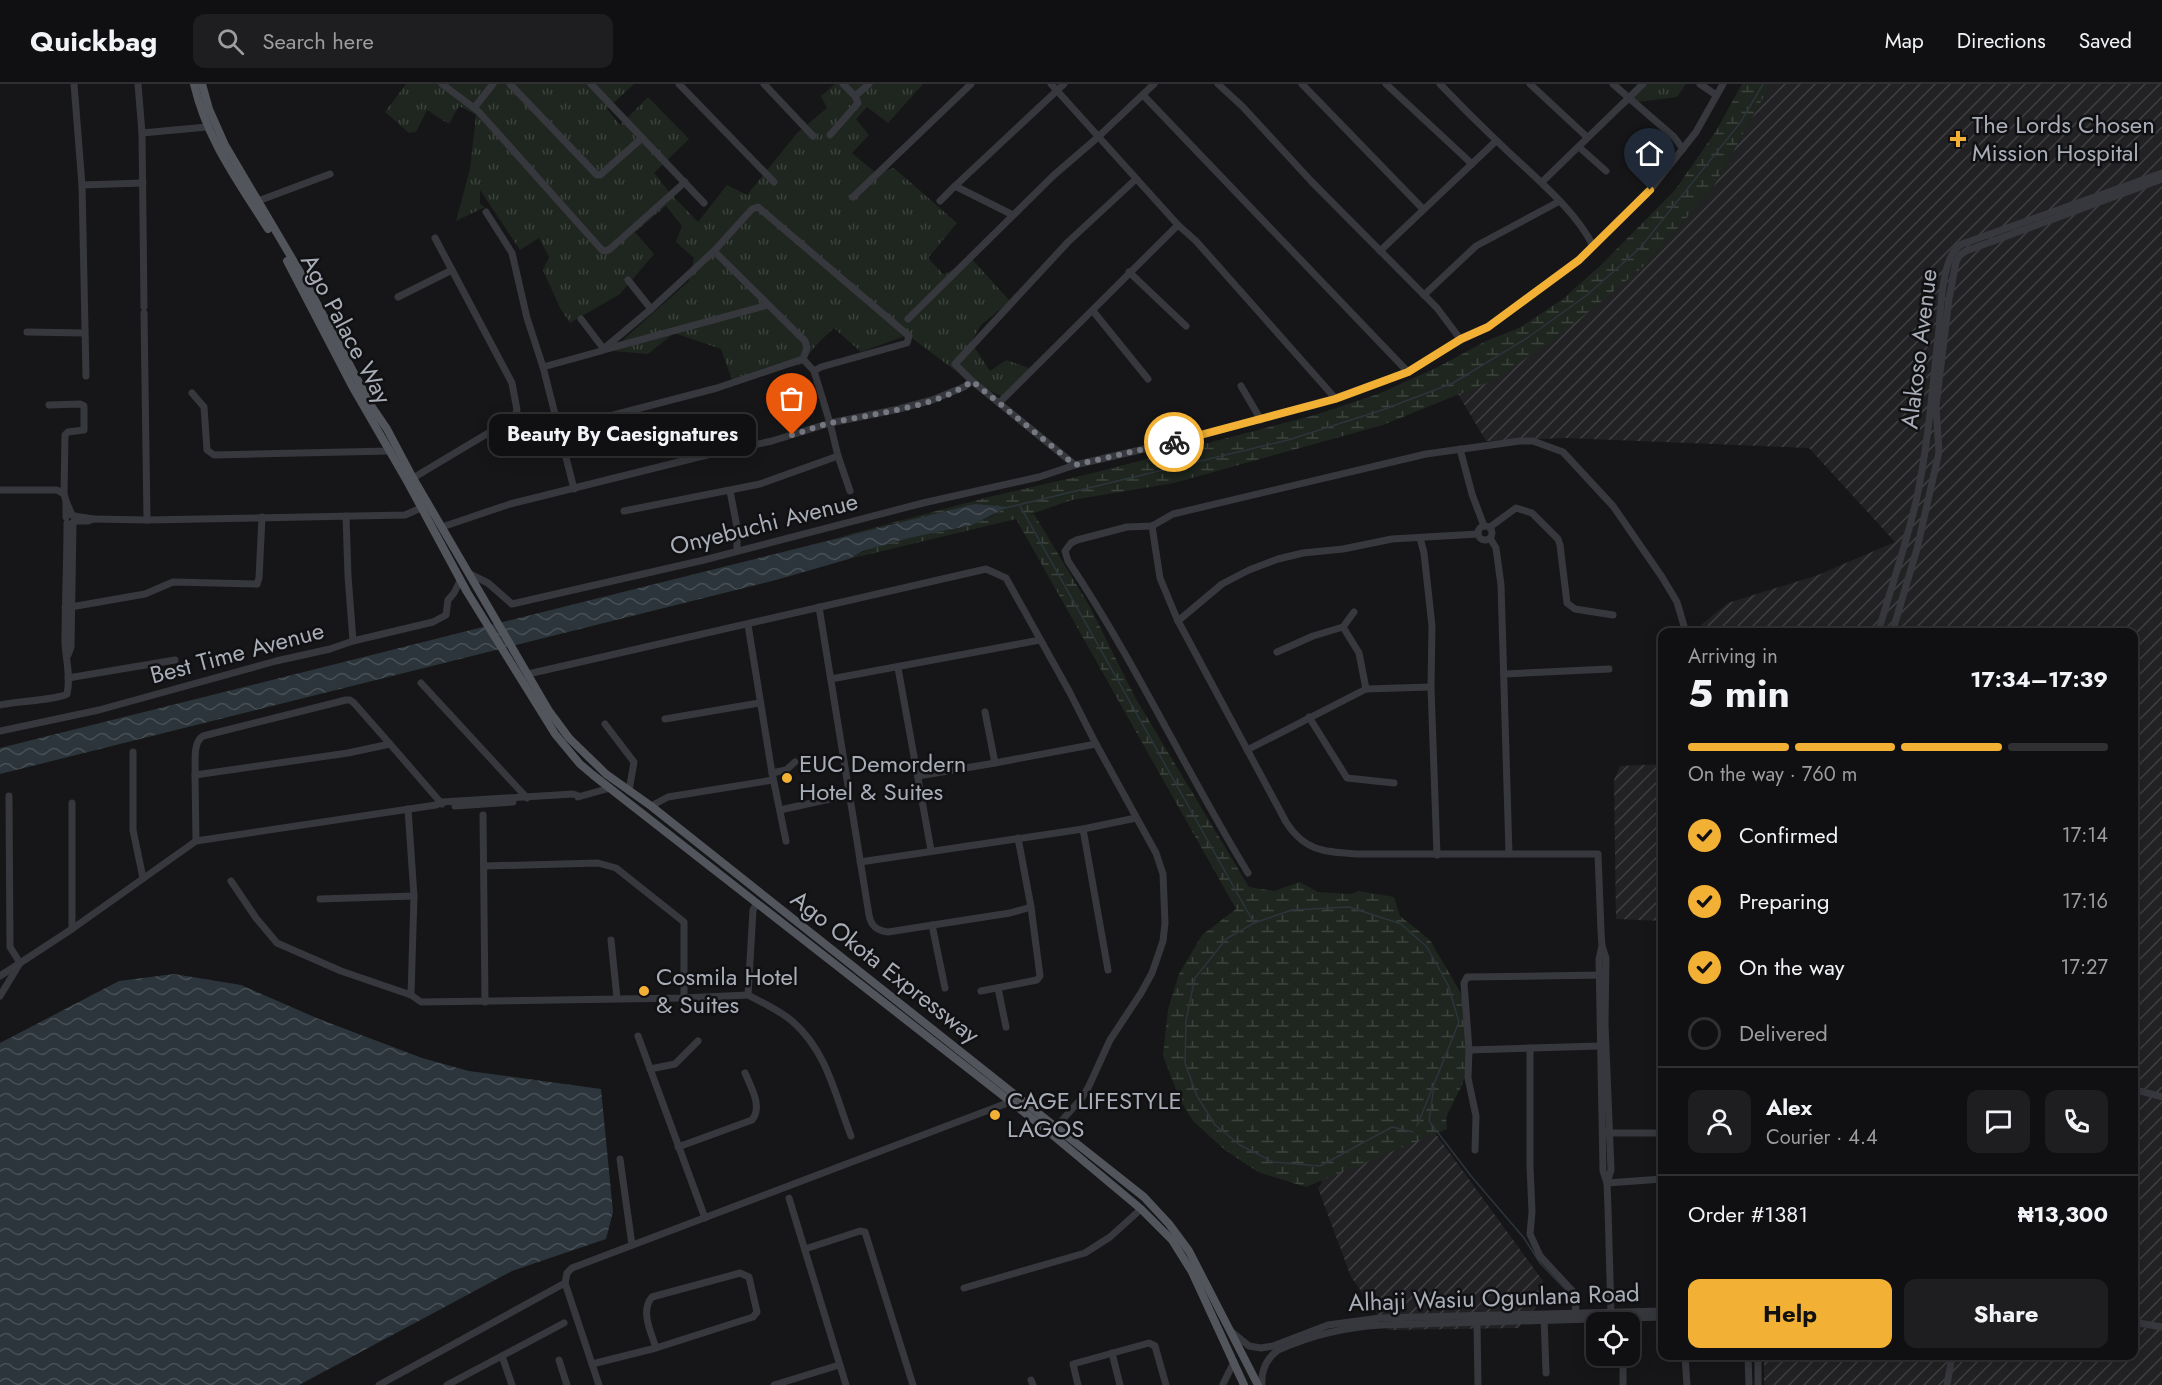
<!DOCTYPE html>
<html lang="en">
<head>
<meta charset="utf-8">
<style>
  body { margin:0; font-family:Jost,sans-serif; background:#1e1e20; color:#f1f3f6; height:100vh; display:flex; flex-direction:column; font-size:22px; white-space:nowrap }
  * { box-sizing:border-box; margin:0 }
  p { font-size:20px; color:#9c9d9f }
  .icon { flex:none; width:33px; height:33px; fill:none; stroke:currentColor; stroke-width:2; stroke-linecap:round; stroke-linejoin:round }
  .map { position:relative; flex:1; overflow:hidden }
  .details { position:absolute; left:1658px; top:544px; width:480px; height:732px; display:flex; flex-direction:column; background:#101012; border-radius:12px; box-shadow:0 3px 15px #0003,0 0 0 2px #303032 }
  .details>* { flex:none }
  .controls { position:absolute; left:1586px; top:1228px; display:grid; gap:12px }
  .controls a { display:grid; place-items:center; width:54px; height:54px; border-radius:12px; background:#101012; box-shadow:0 3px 15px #0003,0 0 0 2px #303032; font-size:30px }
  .pin { position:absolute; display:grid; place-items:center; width:51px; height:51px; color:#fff; margin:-62px -26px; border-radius:50% 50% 50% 0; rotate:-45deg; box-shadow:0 0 6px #0007 }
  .pin .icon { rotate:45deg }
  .courier { position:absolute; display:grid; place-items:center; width:60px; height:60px; margin:-30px; border:4px solid #f2b134; border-radius:50%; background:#fff; color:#222; box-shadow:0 2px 8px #0007 }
  .bubble { position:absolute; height:42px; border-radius:12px; background:#101012; box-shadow:0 3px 15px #0003,0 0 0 2px #303032; font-size:20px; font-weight:700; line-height:42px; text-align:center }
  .headline em { font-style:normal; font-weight:700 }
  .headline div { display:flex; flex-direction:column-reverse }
  .headline { display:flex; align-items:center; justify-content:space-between; height:102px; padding:0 30px }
  h1 { font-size:39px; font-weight:700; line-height:45px }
  .bar { display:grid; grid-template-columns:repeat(4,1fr); gap:9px 6px; align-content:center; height:72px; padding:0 30px }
  .bar i { height:8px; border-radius:4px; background:#303032 }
  .bar .on { background:#f2b134 }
  .bar p { grid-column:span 4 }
  .line { display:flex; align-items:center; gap:15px; padding:0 30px; border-top:2px solid #303032 }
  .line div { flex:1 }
  .round { display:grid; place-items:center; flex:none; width:63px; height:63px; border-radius:12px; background:#1e1e20 }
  ol { padding:0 30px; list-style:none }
  li { display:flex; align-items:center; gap:18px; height:66px }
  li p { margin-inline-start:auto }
  li .icon { padding:6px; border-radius:50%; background:#f2b134; color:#111; stroke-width:4 }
  li:last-child { color:#9c9d9f }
  li i { width:33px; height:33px; border:3px solid #303032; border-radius:50% }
  .button { display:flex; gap:12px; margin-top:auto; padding:12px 30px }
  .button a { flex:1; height:69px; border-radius:12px; background:#f2b134; color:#111; font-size:24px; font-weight:700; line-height:69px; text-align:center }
  .button a+a { background:#1e1e20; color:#f1f3f6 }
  header { display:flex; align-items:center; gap:36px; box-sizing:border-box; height:84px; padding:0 30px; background:#101012; border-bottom:2px solid #303032 }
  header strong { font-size:28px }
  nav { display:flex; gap:33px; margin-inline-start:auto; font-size:21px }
  .search { width:420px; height:54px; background:#1e1e20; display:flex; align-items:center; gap:15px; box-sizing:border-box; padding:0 21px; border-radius:12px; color:#9c9d9f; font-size:22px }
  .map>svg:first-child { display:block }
  .industrial { fill:url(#industrial-furrows) }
  .grass { fill:url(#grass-tufts) }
  .wetland { fill:url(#wetland-marsh) }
  .water { fill:url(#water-waves) }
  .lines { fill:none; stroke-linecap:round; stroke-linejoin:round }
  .stream { stroke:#2c353c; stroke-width:1.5 }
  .minor { stroke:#37383d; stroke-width:7 }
  .major { stroke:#53555c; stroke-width:8 }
  .done { stroke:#757880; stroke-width:6; stroke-dasharray:0 10.8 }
  .route { stroke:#f2b134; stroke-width:8 }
  .poi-dot { fill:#f2b134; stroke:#111113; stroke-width:2 }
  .labels { text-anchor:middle; stroke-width:5; stroke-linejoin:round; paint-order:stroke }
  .poi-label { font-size:24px; fill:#a8adb8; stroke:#111113; text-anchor:start }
  .street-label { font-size:24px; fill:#a8adb8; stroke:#111113 }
</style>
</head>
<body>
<header>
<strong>Quickbag</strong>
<div class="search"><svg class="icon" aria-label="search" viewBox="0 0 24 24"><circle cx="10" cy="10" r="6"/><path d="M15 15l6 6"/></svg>Search here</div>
<nav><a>Map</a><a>Directions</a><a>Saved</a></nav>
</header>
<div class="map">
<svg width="2162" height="1301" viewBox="0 0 2162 1301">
  <defs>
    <pattern id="industrial-furrows" width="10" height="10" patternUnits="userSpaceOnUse" patternTransform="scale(1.5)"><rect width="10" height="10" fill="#222225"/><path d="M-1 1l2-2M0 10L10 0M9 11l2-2" fill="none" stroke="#3f3f43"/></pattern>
    <pattern id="grass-tufts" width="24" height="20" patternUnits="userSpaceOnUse" patternTransform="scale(1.5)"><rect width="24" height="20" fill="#1e261f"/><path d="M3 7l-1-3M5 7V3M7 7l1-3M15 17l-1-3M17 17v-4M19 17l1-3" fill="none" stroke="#3c433d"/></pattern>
    <pattern id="wetland-marsh" width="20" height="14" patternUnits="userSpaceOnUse" patternTransform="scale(1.5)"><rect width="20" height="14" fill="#1e261f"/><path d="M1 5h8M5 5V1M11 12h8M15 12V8" fill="none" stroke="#3c433d"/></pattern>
    <pattern id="water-waves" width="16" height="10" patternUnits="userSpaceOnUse" patternTransform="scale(1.5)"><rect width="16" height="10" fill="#2c353c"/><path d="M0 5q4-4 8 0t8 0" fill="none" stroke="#485056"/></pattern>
  </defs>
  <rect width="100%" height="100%" fill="#161618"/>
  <!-- industrial -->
  <g class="industrial">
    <path d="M1771,0H2162V1301H1764V1272H2133V549H1702L1701,541L1728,519L1818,491L1895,458L1809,364L1566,354L1486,357L1458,310L1494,296L1644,182L1712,105Z"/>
    <path d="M1662,680V837L1616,835L1614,696L1620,682Z"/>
    <path d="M1409,1040L1436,1050L1543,1197L1538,1221L1518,1244L1389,1246L1351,1193L1318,1104L1322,1099L1319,1089Z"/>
  </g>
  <!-- grass -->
  <g class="grass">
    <path d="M406,0H634L607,25L620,41L648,13L689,55L654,89L670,109L698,138L727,101L747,111L797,49L827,24L821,12L835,0H923L888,39L867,23L856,35L869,51L852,69L876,89L894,84L957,139L928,174L944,191L971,174L1010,217L981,241L971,258L990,287L1006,276L1029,284L1005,314L969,297L908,251L861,268L834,244L817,260L802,280L732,296L721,265L674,249L648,270L614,267L625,254L689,197L694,174L676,158L682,142L666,122L635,148L654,170L620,210L570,239L560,224L543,186L549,173L539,154L520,166L480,106V120L485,123L456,137L470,85L476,31L459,22L449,40L427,26L416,48L409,49L385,28Z"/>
    <path d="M1645,0H1686L1677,13L1630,19L1593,46Z"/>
  </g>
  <!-- wetland -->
  <path class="wetland" d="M1742,0H1771L1712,105L1644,182L1555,255L1494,296L1383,341L1174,399L1072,416L1028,431L1034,430L1090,523L1136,615L1249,803L1274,807L1300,798L1318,808L1351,810L1359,807L1394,813L1400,832L1430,856L1462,911L1473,969L1462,1001L1446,1033L1447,1045L1306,1103L1258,1088L1225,1066L1194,1038L1180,1016L1163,972L1168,925L1179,890L1202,851L1236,825L1016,435L849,475C885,454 929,452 969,441C982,438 996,430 1007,423L839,453L985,414L1093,389L1315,331L1378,310L1438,283L1486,257L1519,244L1563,215L1602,180L1675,106L1716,47Z"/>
  <!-- water -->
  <g class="water">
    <path d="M975,420L1008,423L972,441L909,454L863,467L849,475L776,496L0,690V664Z"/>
    <path d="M174,890L241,901L319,935L422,974L469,987L601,1005L613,1128L606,1155L512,1187L299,1301H0V959L119,897Z"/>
  </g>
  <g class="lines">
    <!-- stream -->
    <g class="stream">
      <path d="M1020,422L1254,839"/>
      <path d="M1005,424L1288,356L1382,326L1453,299L1527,254L1587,211L1640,164L1740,39L1763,0"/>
      <path d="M1434,1003L1429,1037L1471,1092L1524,1154L1540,1179L1569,1209"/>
      <path d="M1413,1048L1392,1043L1320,1082L1273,1078L1240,1061L1215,1041L1197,1012L1185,979L1186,936L1195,894L1226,855L1254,839L1292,826L1349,823L1401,840L1427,863L1448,901L1459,938L1417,1042"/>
    </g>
    <!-- minor -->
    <g class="minor">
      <path d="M74,0L82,101L86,292"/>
      <path d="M138,0L142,49L144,223"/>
      <path d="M442,0L478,27L602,166L606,167L610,165L685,98"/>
      <path d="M510,0L597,91H600L642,54"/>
      <path d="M591,0L704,119"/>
      <path d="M679,0L774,98"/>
      <path d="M764,0L813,52"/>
      <path d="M1051,0L1178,141L1196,157L1335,314"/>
      <path d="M1218,0L1243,23L1311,97L1437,224L1461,256"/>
      <path d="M1302,0L1423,125"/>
      <path d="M1386,0L1472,80"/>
      <path d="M1440,0C1458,19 1477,38 1496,56C1526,86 1575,124 1593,162"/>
      <path d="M1530,0L1587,53"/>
      <path d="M1613,0L1674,53L1683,65"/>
      <path d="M1700,0L1716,11"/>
      <path d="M1143,11L1408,288"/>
      <path d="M855,12L869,0"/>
      <path d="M474,24L493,0"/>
      <path d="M142,49L207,43"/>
      <path d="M830,51L858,19L855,12L843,0"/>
      <path d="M1579,63L1606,87"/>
      <path d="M1542,98L1643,0"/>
      <path d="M82,101L143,99"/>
      <path d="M955,102L1064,0"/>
      <path d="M853,113L971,0"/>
      <path d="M258,117L330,90"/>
      <path d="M940,117L955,102L1013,131"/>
      <path d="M486,128L512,169L527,234L543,283L574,405"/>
      <path d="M714,167L805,257L807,264L803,275L814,287L830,339L838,372L850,407"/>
      <path d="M1380,167L1496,57"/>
      <path d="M1129,188L1186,242"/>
      <path d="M628,196L651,225"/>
      <path d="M1424,211L1476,162L1558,118"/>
      <path d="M398,213L452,186L435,154"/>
      <path d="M1093,227L1148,295"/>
      <path d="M144,229L147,436"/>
      <path d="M581,235L603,264"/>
      <path d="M908,235L1054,91L1097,54L1154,0"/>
      <path d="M27,248L84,249"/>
      <path d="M603,266L768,221"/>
      <path d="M543,283L601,267L651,225L714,167L752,125L758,123L909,252L907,259L821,283L814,287"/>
      <path d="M1241,302L1261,336"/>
      <path d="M192,309L204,323L207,366L214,371L390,367"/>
      <path d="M999,319L1178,141"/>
      <path d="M49,321L80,320L84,322V346L68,348L65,351L64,410L66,417"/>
      <path d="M560,345L717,304L803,275"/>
      <path d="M1460,365L1472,410L1484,442"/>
      <path d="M1075,381L972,297L955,280L1068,158L1136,95"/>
      <path d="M413,394L490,348L515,331L517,326L512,299L452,186"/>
      <path d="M0,406H57L64,410"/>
      <path d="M730,407L737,443V467"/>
      <path d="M624,427L760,400L838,372"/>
      <path d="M74,432L93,435L88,437H74"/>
      <path d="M346,432L348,492L353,557"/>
      <path d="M66,433V417L72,431"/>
      <path d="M93,435L147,436L405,431L421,424"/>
      <path d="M1152,442L1160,494L1177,535L1286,738C1305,768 1326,768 1358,770H1598L1601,847L1602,862L1606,874L1605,940L1611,1086L1607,1099"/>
      <circle cx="1485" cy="449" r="7"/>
      <path d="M442,443L510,420L711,370L772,357L830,339L899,325L932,316L964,303L972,297"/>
      <path d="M1490,443L1516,424L1532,429L1558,455L1560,461L1567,519L1575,525L1613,531"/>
      <path d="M1420,454L1424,469L1432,542L1431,603L1437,771"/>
      <path d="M1490,454L1496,464L1501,501L1509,770"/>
      <path d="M470,490L488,499L512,520L704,476L923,419L1039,393L1075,381L1192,354L1335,314L1408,288L1461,256L1488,243L1579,176L1650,106L1696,48L1723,0"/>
      <path d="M257,500L259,494L262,433"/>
      <path d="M819,523L869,831C871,842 877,847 888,848L1010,829L1031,823L1018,754"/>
      <path d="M65,524L145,510L173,498L257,500"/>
      <path d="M1178,537L1222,500L1249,486L1278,475L1303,469L1343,465L1392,455L1478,450"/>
      <path d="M748,541L772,689L786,757"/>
      <path d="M1343,543L1359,569L1366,605"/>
      <path d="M1878,549C1891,503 1907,459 1917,413C1928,360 1932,308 1938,254C1941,232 1940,171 1962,160L2162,89"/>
      <path d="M1892,549L1917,465L1939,368L1936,322L1949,215L1956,178L1960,171L1966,167L2162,95"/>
      <path d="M1277,568L1313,552L1343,543L1354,528"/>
      <path d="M68,571L71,563L73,439"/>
      <path d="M898,584L931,766"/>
      <path d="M528,590L986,485L1006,494L1069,607L1096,660L1156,769L1163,790L1165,839L1163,857L1152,889L1141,909L1110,956L1088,1004L1081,1015L1056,1043"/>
      <path d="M1504,590L1609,585"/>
      <path d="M68,594L175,576"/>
      <path d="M831,595L1040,556"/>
      <path d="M421,599L527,714"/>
      <path d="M0,621C13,618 61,615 67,610C71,593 66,576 65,560C65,520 67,479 67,439"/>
      <path d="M985,628L995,679L1096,660"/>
      <path d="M1309,633L1347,694L1394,699"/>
      <path d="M665,635L759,619"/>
      <path d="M605,640L634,678L629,707"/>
      <path d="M0,647L99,626L276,577L330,565L353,557L433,538L446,531L448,516L454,509L460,497"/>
      <path d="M1247,666L1366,605L1431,603"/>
      <path d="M133,668V746L143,794"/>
      <path d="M772,689L786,686L795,678"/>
      <path d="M195,691C196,679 192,659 203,652L346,616H350L354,619L390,660"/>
      <path d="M918,692L995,679"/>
      <path d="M578,713L610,704"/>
      <path d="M72,719V845"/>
      <path d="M455,722L513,718"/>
      <path d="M651,722L668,713L773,696"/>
      <path d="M408,725L414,812L411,911"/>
      <path d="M780,726L848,711"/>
      <path d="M483,731L485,918"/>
      <path d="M1083,745L1108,886"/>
      <path d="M196,757L195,691L348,669L390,660L442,720"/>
      <path d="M860,778L1083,745L1136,734"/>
      <path d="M485,782L598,779L616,784L684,838V914"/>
      <path d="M1248,789C1185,686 1135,577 1068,477L1065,467L1071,459L1077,456L1127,443L1152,442L1173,430L1426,370L1520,357H1533L1563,368L1613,422L1662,493L1677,518L1686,549"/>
      <path d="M231,797L256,834L277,859L341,887L411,911L421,918L684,914L748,911"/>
      <path d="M320,815L414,812"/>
      <path d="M757,819L753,826L748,911C763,919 779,926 792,937C827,967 835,1011 851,1052"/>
      <path d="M932,841L945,904"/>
      <path d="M611,856L617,914"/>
      <path d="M1602,862L1599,875L1603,1087L1607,1099L1608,1124L1611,1230"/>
      <path d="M0,892L20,879L10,863L9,712"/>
      <path d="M998,904L1006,943"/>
      <path d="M981,907L1037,896L1040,892L1031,823"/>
      <path d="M0,912L20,879L72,845L196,757L436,721L442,718L573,710L579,712"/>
      <path d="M638,952L705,1134"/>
      <path d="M1530,964V1082L1532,1128L1530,1150L1540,1172L1577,1212L1575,1229"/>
      <path d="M1469,966L1464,899L1467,893L1604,891"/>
      <path d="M650,985L675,980L698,957"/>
      <path d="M2133,1005L2162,1013"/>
      <path d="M1605,1049H1662"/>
      <path d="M678,1063L752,1036C763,1023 751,1003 745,989"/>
      <path d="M1475,1066L1476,1032L1468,994L1469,966L1601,962"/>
      <path d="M620,1075L632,1161"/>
      <path d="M1607,1099L1662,1095"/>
      <path d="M789,1114L846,1301"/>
      <path d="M805,1165L860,1147L865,1148L913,1301"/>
      <path d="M964,1204L1085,1169L1110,1153L1141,1125"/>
      <path d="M1544,1233L1546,1289"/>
      <path d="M2133,1238L2162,1243"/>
      <path d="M1477,1239L1478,1301"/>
      <path d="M1233,1249L1249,1262L1261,1264L1273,1262L1328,1241L1380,1234L1662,1227"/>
      <path d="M1112,1269L1120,1301"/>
      <path d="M502,1272L512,1301"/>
      <path d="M1623,1272V1301"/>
      <path d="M1685,1272L1687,1301"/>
      <path d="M1748,1272L1749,1301"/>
      <path d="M1758,1272V1301"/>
      <path d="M559,1276L567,1301"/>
      <path d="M592,1280L656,1264L753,1233L757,1228L749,1193L740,1189L652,1213C640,1227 651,1248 656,1264"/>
      <path d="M1031,1296L1033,1301"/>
      <path d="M1223,1300L1234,1278"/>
      <path d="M379,1301L565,1199"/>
      <path d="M447,1301L564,1239"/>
      <path d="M599,1301L565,1199L567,1189L572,1184L1010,1018"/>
      <path d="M774,1301L839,1281"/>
      <path d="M1078,1301L1073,1280L1149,1259L1155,1262L1166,1301"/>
      <path d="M1262,1301C1261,1286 1266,1275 1278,1266C1312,1251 1345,1243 1381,1241L1662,1233"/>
      <path d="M1947,1301L1952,1272"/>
    </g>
    <!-- major -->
    <g class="major">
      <path d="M194,0C207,56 238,97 268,145"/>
      <path d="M202,0L209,25L225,61L300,188L372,323L387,345L413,394L549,627L569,654L606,690L651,722L1144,1113L1169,1140L1189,1167L1258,1301"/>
      <path d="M287,177L352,302L407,397L467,508L555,650L580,680L593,691L905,935L1043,1043L1141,1125L1172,1156L1192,1188L1244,1301"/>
    </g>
  </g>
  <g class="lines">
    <!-- done -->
    <path class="done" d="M792,351C805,347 818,342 831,339C873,329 937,324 972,297L1075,381L1174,358"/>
    <!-- route -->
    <path class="route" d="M1174,358L1335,315L1408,288L1461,255L1488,243L1579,176L1650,106"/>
  </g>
  <!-- markers -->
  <g class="poi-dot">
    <path d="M1955 46h6v6h6v6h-6v6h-6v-6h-6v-6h6z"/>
    <circle cx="787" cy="694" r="6"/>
    <circle cx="644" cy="907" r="6"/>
    <circle cx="995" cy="1031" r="6"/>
  </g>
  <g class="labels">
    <!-- poi labels -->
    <g class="poi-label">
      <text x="1972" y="49">The Lords Chosen<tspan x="1972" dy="28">Mission Hospital</tspan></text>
      <text x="799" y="688">EUC Demordern<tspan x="799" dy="28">Hotel &amp; Suites</tspan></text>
      <text x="656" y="901">Cosmila Hotel<tspan x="656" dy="28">&amp; Suites</tspan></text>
      <text x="1007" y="1025">CAGE LIFESTYLE<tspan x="1007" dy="28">LAGOS</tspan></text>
    </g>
    <!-- street labels -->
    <g class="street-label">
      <text transform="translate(346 245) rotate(62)" y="8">Ago Palace Way</text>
      <text transform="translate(1919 265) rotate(-83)" y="8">Alakoso Avenue</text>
      <text transform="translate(764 440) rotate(-14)" y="8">Onyebuchi Avenue</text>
      <text transform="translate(237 569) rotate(-15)" y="8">Best Time Avenue</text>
      <text transform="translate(885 883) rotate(38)" y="8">Ago Okota Expressway</text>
      <text transform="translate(1494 1214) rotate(-2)" y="8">Alhaji Wasiu Ogunlana Road</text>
    </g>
  </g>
</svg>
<div class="controls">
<a><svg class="icon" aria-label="locate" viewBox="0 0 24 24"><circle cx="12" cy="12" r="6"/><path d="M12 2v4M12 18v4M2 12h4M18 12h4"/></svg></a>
</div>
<div class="pin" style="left:792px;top:351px;background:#ea580c"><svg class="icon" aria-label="bag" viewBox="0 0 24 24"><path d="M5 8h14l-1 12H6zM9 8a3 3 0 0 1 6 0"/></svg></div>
<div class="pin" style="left:1650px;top:106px;background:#1f2937"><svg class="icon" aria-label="home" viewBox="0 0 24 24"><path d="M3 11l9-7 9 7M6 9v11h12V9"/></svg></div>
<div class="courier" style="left:1174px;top:358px"><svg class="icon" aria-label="bike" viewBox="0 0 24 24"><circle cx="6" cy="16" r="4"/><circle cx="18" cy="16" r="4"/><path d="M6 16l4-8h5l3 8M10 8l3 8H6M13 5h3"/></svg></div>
<div class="bubble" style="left:489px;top:330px;width:267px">Beauty By Caesignatures</div>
<section class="details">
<div class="headline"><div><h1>5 min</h1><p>Arriving in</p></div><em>17:34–17:39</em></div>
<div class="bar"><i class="on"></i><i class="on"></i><i class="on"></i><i></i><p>On the way · 760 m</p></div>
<ol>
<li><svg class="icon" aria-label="check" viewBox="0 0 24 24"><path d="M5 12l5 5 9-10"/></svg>Confirmed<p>17:14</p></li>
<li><svg class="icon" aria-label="check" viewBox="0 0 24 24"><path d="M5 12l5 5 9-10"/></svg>Preparing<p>17:16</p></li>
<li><svg class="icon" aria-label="check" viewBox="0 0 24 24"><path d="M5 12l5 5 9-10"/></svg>On the way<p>17:27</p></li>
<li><i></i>Delivered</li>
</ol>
<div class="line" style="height:108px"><a class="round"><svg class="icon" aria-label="person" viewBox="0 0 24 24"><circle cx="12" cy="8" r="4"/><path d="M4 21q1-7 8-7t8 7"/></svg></a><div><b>Alex</b><p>Courier · 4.4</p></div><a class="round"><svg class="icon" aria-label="chat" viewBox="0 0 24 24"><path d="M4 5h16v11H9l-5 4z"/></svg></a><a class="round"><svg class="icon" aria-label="phone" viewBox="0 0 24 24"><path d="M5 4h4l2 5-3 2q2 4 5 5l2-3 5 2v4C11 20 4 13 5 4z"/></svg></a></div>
<div class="line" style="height:78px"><div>Order #1381</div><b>₦13,300</b></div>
<div class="button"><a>Help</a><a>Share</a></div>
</section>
</div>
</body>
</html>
